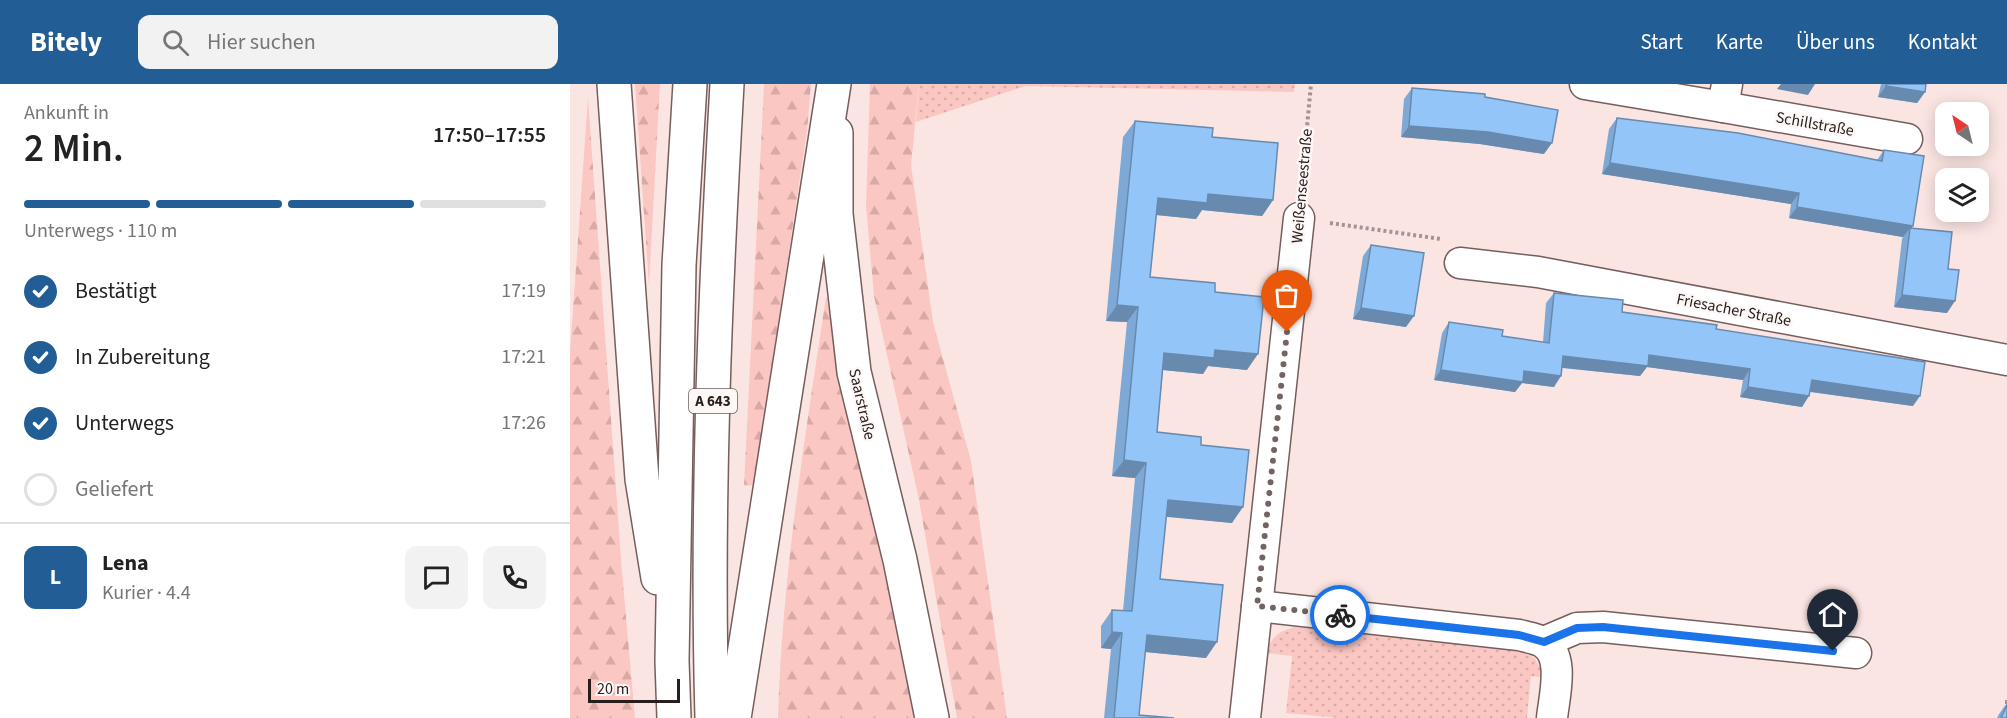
<!DOCTYPE html>
<html lang="de">
<head>
<meta charset="utf-8">
<style>
  body { margin:0; font-family:"Source Sans 3",sans-serif; background:#f2f2f2; color:#222; height:100vh; display:flex; flex-direction:column; font-size:22px; white-space:nowrap }
  * { box-sizing:border-box; margin:0 }
  p { font-size:20px; color:#767676 }
  .icon { flex:none; width:33px; height:33px; fill:none; stroke:currentColor; stroke-width:2; stroke-linecap:round; stroke-linejoin:round }
  .map { position:relative; flex:1; overflow:hidden }
  .side { display:flex; flex-direction:column; background:#fff; width:570px }
  .side>* { flex:none }
  .needle { width:39px; rotate:325deg }
  .buttons { position:absolute; left:1365px; top:18px; display:grid; gap:12px }
  .buttons a { display:grid; place-items:center; width:54px; height:54px; border-radius:12px; background:#fff; box-shadow:0 3px 15px #0003; font-size:30px }
  .scale { position:absolute; left:18px; bottom:15px; width:92px; box-sizing:border-box; padding-left:6px; border:3px solid #271e1d; border-top:0; font-size:16px; line-height:21px; white-space:nowrap; color:#271e1d; -webkit-text-stroke:4px #fdf7f6; paint-order:stroke }
  .pin { position:absolute; display:grid; place-items:center; width:51px; height:51px; color:#fff; margin:-62px -26px; border-radius:50% 50% 50% 0; rotate:-45deg; box-shadow:0 0 6px #0007 }
  .pin .icon { rotate:45deg }
  .courier { position:absolute; display:grid; place-items:center; width:60px; height:60px; margin:-30px; border:4px solid #1a73e8; border-radius:50%; background:#fff; color:#222; box-shadow:0 2px 8px #0007 }
  .head em { font-style:normal; font-weight:600 }
  .head div { display:flex; flex-direction:column-reverse }
  .head { display:flex; align-items:center; justify-content:space-between; height:102px; padding:0 24px }
  h1 { font-size:39px; font-weight:600; line-height:45px }
  .bar { display:grid; grid-template-columns:repeat(4,1fr); gap:9px 6px; align-content:center; height:72px; padding:0 24px }
  .bar i { height:8px; border-radius:4px; background:#e0e0e0 }
  .bar .on { background:#225e95 }
  .bar p { grid-column:span 4 }
  .line { display:flex; align-items:center; gap:15px; padding:0 24px; border-top:2px solid #e0e0e0 }
  .line div { flex:1 }
  .round { display:grid; place-items:center; flex:none; width:63px; height:63px; border-radius:12px; background:#f2f2f2 }
  ol { padding:0 24px; list-style:none }
  li { display:flex; align-items:center; gap:18px; height:66px }
  li p { margin-inline-start:auto }
  li .icon { padding:6px; border-radius:50%; background:#225e95; color:#fff; stroke-width:4 }
  li:last-child { color:#767676 }
  li i { width:33px; height:33px; border:3px solid #e0e0e0; border-radius:50% }
  header { display:flex; align-items:center; gap:36px; box-sizing:border-box; height:84px; padding:0 30px; background:#225e95; color:#fff }
  header strong { font-size:28px }
  nav { display:flex; gap:33px; margin-inline-start:auto; font-size:21px }
  .search { width:420px; height:54px; background:#f2f2f2; display:flex; align-items:center; gap:15px; box-sizing:border-box; padding:0 21px; border-radius:12px; color:#767676; font-size:22px }
  main { display:flex; flex:1; min-height:0 }
  .map>svg:first-child { display:block }
  .grass { fill:url(#grass-dots) }
  .forest { fill:url(#forest-firs) }
  .lines { fill:none; stroke-linecap:round; stroke-linejoin:round }
  .minor-casing { stroke:#755e5c; stroke-width:33 }
  .secondary-casing { stroke:#755e5c; stroke-width:36 }
  .motorway-casing { stroke:#755e5c; stroke-width:36 }
  .path { stroke:#a49392; stroke-width:4; stroke-dasharray:3 3; stroke-linecap:butt }
  .minor { stroke:#fff; stroke-width:30 }
  .secondary { stroke:#fff; stroke-width:33 }
  .motorway { stroke:#fff; stroke-width:33 }
  .wall { fill:#7ea9d6 }
  .shaded-wall { fill:#678aae }
  .building { fill:#93c5f9; stroke:#678aae; stroke-width:1.5 }
  .done { stroke:#716462; stroke-width:6; stroke-dasharray:0 10.8 }
  .route { stroke:#1a73e8; stroke-width:8 }
  .labels { text-anchor:middle; stroke-width:5; stroke-linejoin:round; paint-order:stroke }
  .shield { fill:#fdf7f6; stroke:#675f5e; stroke-width:1.5 }
  .shield-label { font-size:15px; font-weight:bold; fill:#271e1d }
  .street-label { font-size:16px; fill:#271e1d; stroke:#fdf7f6 }
</style>
</head>
<body>
<header>
<strong>Bitely</strong>
<div class="search"><svg class="icon" aria-label="search" viewBox="0 0 24 24"><circle cx="10" cy="10" r="6"/><path d="M15 15l6 6"/></svg>Hier suchen</div>
<nav><a>Start</a><a>Karte</a><a>Über uns</a><a>Kontakt</a></nav>
</header>
<main>
<section class="side">
<div class="head"><div><h1>2 Min.</h1><p>Ankunft in</p></div><em>17:50–17:55</em></div>
<div class="bar"><i class="on"></i><i class="on"></i><i class="on"></i><i></i><p>Unterwegs · 110 m</p></div>
<ol>
<li><svg class="icon" aria-label="check" viewBox="0 0 24 24"><path d="M5 12l5 5 9-10"/></svg>Bestätigt<p>17:19</p></li>
<li><svg class="icon" aria-label="check" viewBox="0 0 24 24"><path d="M5 12l5 5 9-10"/></svg>In Zubereitung<p>17:21</p></li>
<li><svg class="icon" aria-label="check" viewBox="0 0 24 24"><path d="M5 12l5 5 9-10"/></svg>Unterwegs<p>17:26</p></li>
<li><i></i>Geliefert</li>
</ol>
<div class="line" style="height:108px"><b class="round" style="background:#225e95;color:#fff">L</b><div><b>Lena</b><p>Kurier · 4.4</p></div><a class="round"><svg class="icon" aria-label="chat" viewBox="0 0 24 24"><path d="M4 5h16v11H9l-5 4z"/></svg></a><a class="round"><svg class="icon" aria-label="phone" viewBox="0 0 24 24"><path d="M5 4h4l2 5-3 2q2 4 5 5l2-3 5 2v4C11 20 4 13 5 4z"/></svg></a></div>
</section>
<div class="map">
<svg width="1437" height="634" viewBox="0 0 1437 634">
  <defs>
    <pattern id="grass-dots" width="8" height="8" patternUnits="userSpaceOnUse" patternTransform="scale(1.5)"><rect width="8" height="8" fill="#fbc7c2"/><path d="M2 2h.1M6 6h.1" fill="none" stroke="#d7aaa6" stroke-width="1.8" stroke-linecap="round"/></pattern>
    <pattern id="forest-firs" width="22" height="20" patternUnits="userSpaceOnUse" patternTransform="scale(1.5)"><rect width="22" height="20" fill="#fbc7c2"/><path d="M5 1l3.5 6h-7zM16 11l3.5 6h-7z" fill="#d7aaa6"/></pattern>
  </defs>
  <rect width="100%" height="100%" fill="#fbe5e3"/>
  <!-- grass -->
  <g class="grass">
    <path d="M349,0H725L724,8L456,2L346,38Z"/>
    <path d="M726,543L948,566L965,574L975,594L961,592L957,634H770L716,629L722,572L695,569C703,552 708,547 726,543Z"/>
  </g>
  <!-- forest -->
  <g class="forest">
    <path d="M65,0H90L79,201Z"/>
    <path d="M194,0H241L237,47L184,401L174,402Z"/>
    <path d="M300,0H349L341,81L363,238L401,377L437,634H387L349,416L304,212L296,122Z"/>
    <path d="M18,14L52,488L65,634H0V268Z"/>
    <path d="M256,213L262,216L348,634H208C212,492 235,353 256,213Z"/>
  </g>
  <g class="lines">
    <defs>
      <g id="minor">
        <path d="M1015,0L1153,23L1157,0"/>
        <path d="M1153,23L1337,55"/>
        <path d="M890,179L968,188L1437,276"/>
        <path d="M687,522L949,551C956,553 965,554 972,558C996,570 984,613 982,634"/>
        <path d="M974,558L1007,544L1033,543L1286,569"/>
        <path d="M675,634L729,134"/>
      </g>
      <path id="secondary" d="M266,49V130L284,288L330,476L362,634"/>
      <g id="motorway">
        <path d="M44,0L72,395L88,494"/>
        <path d="M104,634L102,577L109,181L120,0"/>
        <path d="M142,634C136,423 145,211 157,0"/>
        <path d="M164,634L264,0"/>
      </g>
    </defs>
    <!-- minor casing -->
    <use href="#minor" class="minor-casing"/>
    <!-- secondary casing -->
    <use href="#secondary" class="secondary-casing"/>
    <!-- motorway casing -->
    <use href="#motorway" class="motorway-casing"/>
    <!-- path -->
    <g class="path">
      <path d="M731,107L741,0"/>
      <path d="M760,139L871,155"/>
      <path d="M1435,618H1437"/>
    </g>
    <!-- minor -->
    <use href="#minor" class="minor"/>
    <!-- secondary -->
    <use href="#secondary" class="secondary"/>
    <!-- motorway -->
    <use href="#motorway" class="motorway"/>
  </g>
  <!-- wall -->
  <g class="wall">
    <path d="M1311,0H1356L1355,8L1347,19L1308,13Z"/>
    <path d="M842,4L915,13L974,70L910,60L831,53L834,15Z"/>
    <path d="M1047,34L1307,76L1314,66L1343,142L1341,144L1378,185L1377,229L1324,223L1332,155L1333,153L1219,134L1221,120L1032,90L1039,45Z"/>
    <path d="M565,37L642,53L703,116L692,132L632,126L626,135L586,131L580,193L645,208L677,286L638,282L633,290L593,286L587,348L631,361L662,439L596,432L590,495L636,574L575,568L569,631L604,634H534L541,565L531,564V542L542,526L553,527L565,394L542,392L557,238L536,237L553,53Z"/>
    <path d="M801,161L836,243L783,235L793,172Z"/>
    <path d="M984,209L1052,228L1146,245L1343,322L1240,308L1232,323L1170,313L1173,296L1077,283L1070,292L992,284L984,303L952,299L945,308L864,296L872,249L879,238L932,252L973,258L976,219Z"/>
    <path d="M1437,619V634H1427L1429,630Z"/>
  </g>
  <!-- shaded-wall -->
  <g class="shaded-wall">
    <path d="M1211,0H1245L1238,11L1207,5Z"/>
    <path d="M1316,2L1355,8L1347,19L1308,13Z"/>
    <path d="M839,42L918,48L982,59L974,70L910,60L831,53Z"/>
    <path d="M1040,79L1229,109L1221,120L1032,90Z"/>
    <path d="M638,110L703,116L692,132L632,126L626,135L577,130L588,114Z"/>
    <path d="M1227,123L1343,142L1339,147L1340,144L1333,153L1219,134Z"/>
    <path d="M1332,211L1385,217L1377,229L1324,223Z"/>
    <path d="M547,221L568,223L557,238L536,237Z"/>
    <path d="M791,224L844,232L836,243L783,235Z"/>
    <path d="M645,266L688,270L677,286L638,282L633,290L583,285L594,269Z"/>
    <path d="M1079,271L1180,285L1173,296L1077,283L1070,292L986,283L993,272Z"/>
    <path d="M871,286L954,287L991,292L984,303L952,299L945,308L864,296Z"/>
    <path d="M1242,296L1350,312L1343,322L1235,307Z"/>
    <path d="M1178,303L1239,312L1232,323L1170,313Z"/>
    <path d="M554,376L576,379L565,394L542,392Z"/>
    <path d="M598,416L673,423L662,439L587,432Z"/>
    <path d="M542,548L552,549L541,565L531,564Z"/>
    <path d="M577,551L647,558L636,574L566,567Z"/>
  </g>
  <!-- building -->
  <g class="building">
    <path d="M1317,0H1356L1355,8L1316,2Z"/>
    <path d="M842,4L915,10V13L988,26L982,59L918,48L839,42Z"/>
    <path d="M1047,34L1168,49L1312,77L1314,66L1354,72L1343,142L1227,123L1229,109L1040,79Z"/>
    <path d="M565,37L643,44L642,53L708,59L703,116L638,110L637,119L588,114L580,193L645,199V208L694,213L688,270L645,266L644,274L594,269L587,348L631,353V361L679,366L673,423L598,416L590,495L653,501L647,558L577,551L569,631L604,634H544L552,549L542,548V526L562,527L576,379L554,376L568,223L547,221Z"/>
    <path d="M1340,144L1382,148L1378,185L1389,186L1385,217L1332,211Z"/>
    <path d="M801,161L854,169L844,232L791,224Z"/>
    <path d="M984,209L1053,216L1052,228L1147,241L1146,245L1355,278L1350,312L1242,296L1239,312L1178,303L1180,285L1079,271L1078,282L993,272L991,292L954,287L953,298L871,286L879,238L933,246L932,252L979,259Z"/>
    <path d="M1437,621V634H1431Z"/>
  </g>
  <g class="lines">
    <!-- done -->
    <path class="done" d="M717,248L687,522L770,531"/>
    <!-- route -->
    <path class="route" d="M770,531L949,551L974,558L1007,544L1033,543L1263,567"/>
  </g>
  <g class="labels">
    <!-- shield labels -->
    <rect class="shield" x="119" y="305" width="48" height="24" rx="4.5"/>
    <g class="shield-label">
      <text x="143" y="322">A 643</text>
    </g>
    <!-- street labels -->
    <g class="street-label">
      <text transform="translate(1245 39) rotate(10)" y="6">Schillstraße</text>
      <text transform="translate(731 102) rotate(-85)" y="6">Weißenseestraße</text>
      <text transform="translate(1164 225) rotate(11)" y="6">Friesacher Straße</text>
      <text transform="translate(293 320) rotate(77)" y="6">Saarstraße</text>
    </g>
  </g>
</svg>
<div class="buttons">
<a><svg class="needle" viewBox="-14 -14 28 28"><path d="M0-13l5 13h-10z" fill="#e53935"/><path d="M0 13l5-13h-10z" fill="#767676"/></svg></a>
<a><svg class="icon" aria-label="layers" viewBox="0 0 24 24"><path d="M12 4l9 5-9 5-9-5zM3 14l9 5 9-5"/></svg></a>
</div>
<div class="scale">20 m</div>
<div class="pin" style="left:717px;top:248px;background:#ea580c"><svg class="icon" aria-label="bag" viewBox="0 0 24 24"><path d="M5 8h14l-1 12H6zM9 8a3 3 0 0 1 6 0"/></svg></div>
<div class="pin" style="left:1263px;top:567px;background:#1f2937"><svg class="icon" aria-label="home" viewBox="0 0 24 24"><path d="M3 11l9-7 9 7M6 9v11h12V9"/></svg></div>
<div class="courier" style="left:770px;top:531px"><svg class="icon" aria-label="bike" viewBox="0 0 24 24"><circle cx="6" cy="16" r="4"/><circle cx="18" cy="16" r="4"/><path d="M6 16l4-8h5l3 8M10 8l3 8H6M13 5h3"/></svg></div>
</div>
</main>
</body>
</html>
